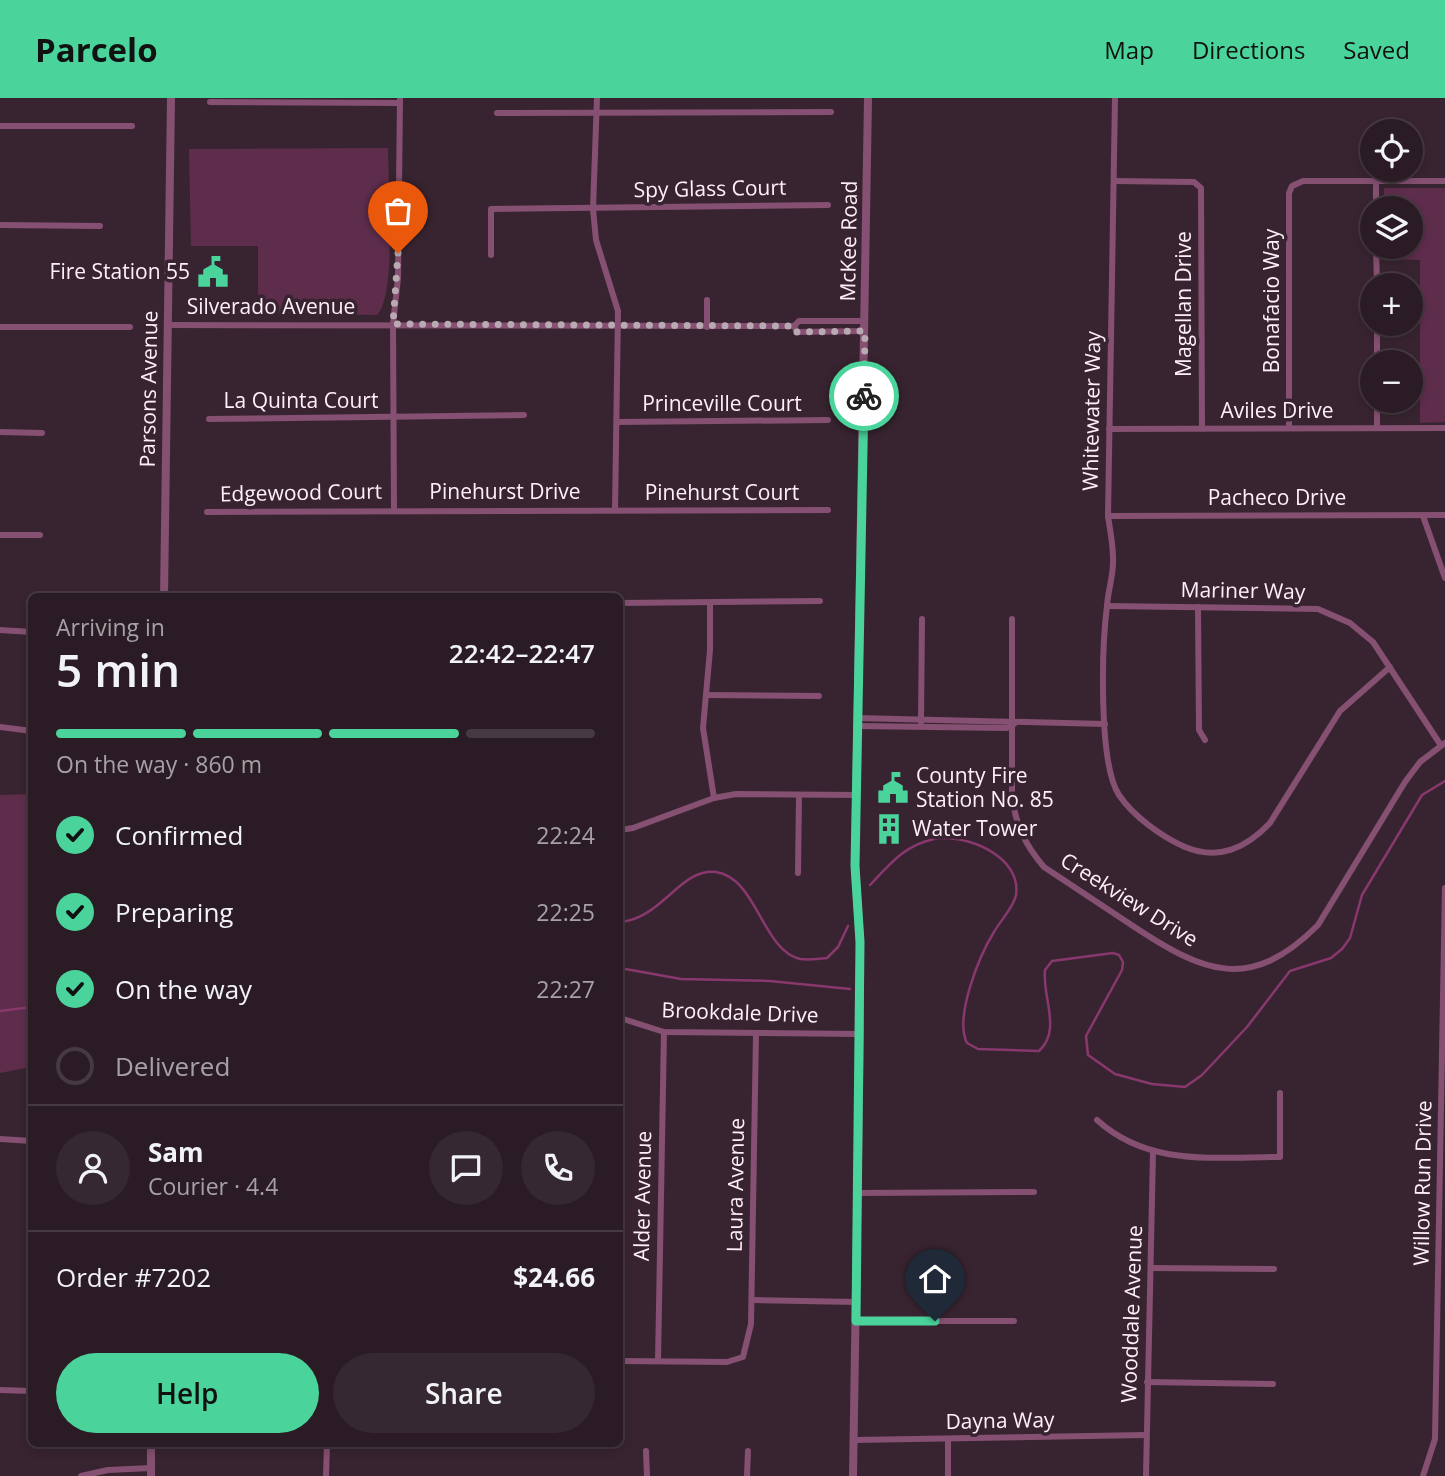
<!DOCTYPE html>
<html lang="en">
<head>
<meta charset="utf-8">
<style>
  body { margin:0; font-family:"Open Sans",sans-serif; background:#362831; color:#f1f3f6; height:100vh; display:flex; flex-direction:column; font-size:26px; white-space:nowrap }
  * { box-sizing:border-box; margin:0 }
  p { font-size:23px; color:#a5a1a6 }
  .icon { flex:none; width:38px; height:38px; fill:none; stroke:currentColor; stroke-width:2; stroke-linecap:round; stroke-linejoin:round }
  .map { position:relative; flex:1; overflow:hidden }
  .side { position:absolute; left:28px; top:495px; width:595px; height:854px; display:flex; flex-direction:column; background:#2a1b24; border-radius:10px; box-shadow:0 4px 10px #0003,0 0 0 2px #463941 }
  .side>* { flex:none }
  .tools { position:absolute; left:1360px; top:21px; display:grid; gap:14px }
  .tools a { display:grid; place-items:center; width:63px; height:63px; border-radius:50%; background:#2a1b24; box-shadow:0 4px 10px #0003,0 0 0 2px #463941; font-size:35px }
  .pin { position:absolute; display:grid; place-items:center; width:60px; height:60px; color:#fff; margin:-72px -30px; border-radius:50% 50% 50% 0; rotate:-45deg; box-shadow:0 0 7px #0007 }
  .pin .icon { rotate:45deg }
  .courier { position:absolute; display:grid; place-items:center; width:70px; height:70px; margin:-35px; border:5px solid #4ad49c; border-radius:50%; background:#fff; color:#222; box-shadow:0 2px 9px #0007 }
  .overview em { font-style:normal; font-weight:600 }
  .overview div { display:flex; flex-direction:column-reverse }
  .overview { display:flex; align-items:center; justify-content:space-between; height:119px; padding:0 28px }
  h1 { font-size:46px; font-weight:600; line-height:52px }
  .bar { display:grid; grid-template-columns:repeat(4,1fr); gap:10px 7px; align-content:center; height:84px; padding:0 28px }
  .bar i { height:9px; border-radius:5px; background:#463941 }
  .bar .selected { background:#4ad49c }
  .bar p { grid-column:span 4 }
  .line { display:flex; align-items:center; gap:18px; padding:0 28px; border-top:2px solid #463941 }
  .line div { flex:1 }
  .round { display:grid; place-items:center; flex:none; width:74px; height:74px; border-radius:37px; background:#362831 }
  ol { padding:0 28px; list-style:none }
  li { display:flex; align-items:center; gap:21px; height:77px }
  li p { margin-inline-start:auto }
  li .icon { padding:7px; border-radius:50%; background:#4ad49c; color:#111; stroke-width:4 }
  li:last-child { color:#a5a1a6 }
  li i { width:38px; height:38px; border:4px solid #463941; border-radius:50% }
  .primary-button { display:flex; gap:14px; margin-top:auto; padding:14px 28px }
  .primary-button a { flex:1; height:80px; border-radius:42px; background:#4ad49c; color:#111; font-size:28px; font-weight:600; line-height:80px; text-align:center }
  .primary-button a+a { background:#362831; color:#f1f3f6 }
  header { display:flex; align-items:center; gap:42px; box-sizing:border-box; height:98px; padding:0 35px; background:#4ad49c; color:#111 }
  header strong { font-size:33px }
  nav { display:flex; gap:38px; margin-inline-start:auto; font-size:24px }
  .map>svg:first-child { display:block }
  .green { fill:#5e2d4c }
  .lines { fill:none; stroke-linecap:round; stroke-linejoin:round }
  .stream { stroke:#88386d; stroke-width:2.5 }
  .minor { stroke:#855071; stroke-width:6 }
  .tertiary { stroke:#855071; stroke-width:8 }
  .done { stroke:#b9a9b2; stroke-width:7; stroke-dasharray:0 12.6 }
  .route { stroke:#4ad49c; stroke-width:9 }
  .labels { text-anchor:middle; stroke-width:7; stroke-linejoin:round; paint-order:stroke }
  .street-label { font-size:21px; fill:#fef0f8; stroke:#382430 }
  .poi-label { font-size:21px; fill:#fef0f8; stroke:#382430; text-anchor:start }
</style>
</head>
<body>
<header>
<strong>Parcelo</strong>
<nav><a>Map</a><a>Directions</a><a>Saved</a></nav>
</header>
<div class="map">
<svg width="1445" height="1378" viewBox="0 0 1445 1378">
  <rect width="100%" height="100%" fill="#382430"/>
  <!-- green -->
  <g class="green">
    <path d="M388,50C388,80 397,198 377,217L258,215V148H191L189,51Z"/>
    <path d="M1384,90H1445V324L1420,325V162L1384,161V149H1410V110H1384Z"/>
    <path d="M32,696L31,969L0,975V697Z"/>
  </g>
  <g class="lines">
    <!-- stream -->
    <g class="stream">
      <path d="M870,787C890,766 905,747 934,741C965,735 1022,758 1016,797C1014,809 1000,823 994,834C979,858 954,920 967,945L978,951L1039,953C1062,932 1042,899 1045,872L1052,863L1113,855L1119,857L1123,864L1122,872L1086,938L1088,957L1115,976L1152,986L1185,989L1202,977L1247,929L1290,873L1331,860L1342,851L1350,840L1362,797L1422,697L1445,683"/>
      <path d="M620,824C662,821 681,769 716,774C757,780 762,852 800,861C809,862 819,861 827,860L838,849L848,828"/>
      <path d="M620,870L681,881L770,883L850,891"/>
      <path d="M0,913L32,909"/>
    </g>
    <!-- minor -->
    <g class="minor">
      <path d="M597,0L593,111L596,142L618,213L615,412"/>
      <path d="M1115,0L1108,418C1110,432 1113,446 1113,460C1114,476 1108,492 1107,508C1102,547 1098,665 1119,697C1133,718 1162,739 1185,749C1219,763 1246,750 1270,725L1340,613L1390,569"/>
      <path d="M210,4L400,5"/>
      <path d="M497,15L831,14"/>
      <path d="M0,28H132"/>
      <path d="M1114,83L1194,84L1201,90L1202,330"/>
      <path d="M1376,83V110"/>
      <path d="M0,127L100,128"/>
      <path d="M1376,149L1377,187"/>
      <path d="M491,157V111L828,107"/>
      <path d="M707,202V229"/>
      <path d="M1377,226V264"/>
      <path d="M167,227L794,228L799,223H865"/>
      <path d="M794,228L797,234L865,233"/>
      <path d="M0,229H130"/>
      <path d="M1377,303V330"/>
      <path d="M209,321L524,317"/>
      <path d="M617,324L828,322"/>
      <path d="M1289,330V95L1292,88L1303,83H1445"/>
      <path d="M1109,331L1445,330"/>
      <path d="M0,334L42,335"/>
      <path d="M394,412L393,226L398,180L400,0"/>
      <path d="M207,414L828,412"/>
      <path d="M1108,418L1445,417"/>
      <path d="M1423,418L1445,480"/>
      <path d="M0,437H40"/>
      <path d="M620,505L820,503"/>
      <path d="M710,505V552L703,630L714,700"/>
      <path d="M1107,508L1318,511L1350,525L1373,544L1440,646"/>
      <path d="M1198,509L1199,632L1205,642"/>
      <path d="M1012,521V699C1016,727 1025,747 1044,769C1074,789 1103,808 1133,828C1204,875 1250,895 1318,827L1405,684L1420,664L1445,645"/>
      <path d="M0,532L32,534"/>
      <path d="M706,597L819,598"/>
      <path d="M857,620L1105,626"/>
      <path d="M921,624L922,521"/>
      <path d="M857,628L1007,630L1014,626"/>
      <path d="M0,629L32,633"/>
      <path d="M620,732L633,730L714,700L736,696L856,697"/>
      <path d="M798,775L799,697"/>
      <path d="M620,920L664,934L860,936"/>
      <path d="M1097,1022C1149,1069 1214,1059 1280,1059V995"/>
      <path d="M0,1041L32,1043"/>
      <path d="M859,1095L1034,1094"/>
      <path d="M1151,1170L1274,1171"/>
      <path d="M752,1202L857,1204"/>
      <path d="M856,1223H1014"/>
      <path d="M620,1263L727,1264L743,1259L751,1226L756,936"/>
      <path d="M658,1263L664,934"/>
      <path d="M1147,1284L1273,1286"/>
      <path d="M0,1292L32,1293"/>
      <path d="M854,1342L1146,1337"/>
      <path d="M646,1353L647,1378"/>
      <path d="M81,1378L108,1372L151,1370"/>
      <path d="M326,1378L327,1346"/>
      <path d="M747,1378L748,1353"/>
      <path d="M948,1378V1341"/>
      <path d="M1146,1378L1153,1054"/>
      <path d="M1423,1378L1435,1341L1445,790"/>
    </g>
    <!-- tertiary -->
    <g class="tertiary">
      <path d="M164,499L171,0"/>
      <path d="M151,1378V1346"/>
      <path d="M853,1378L860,936V844L855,768L868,0"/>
    </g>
  </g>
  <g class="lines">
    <!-- done -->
    <path class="done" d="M398,155L393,226L794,228L797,234L865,233L864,298"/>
    <!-- route -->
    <path class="route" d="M864,298L855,768L860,844L856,1223H935"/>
  </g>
  <!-- icons -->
  <defs>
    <symbol id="civic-bare" viewBox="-9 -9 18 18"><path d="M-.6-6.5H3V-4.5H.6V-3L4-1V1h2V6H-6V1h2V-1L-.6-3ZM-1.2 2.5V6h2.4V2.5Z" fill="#4ad49c" stroke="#382430" stroke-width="2.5" paint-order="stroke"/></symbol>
    <symbol id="building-bare" viewBox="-9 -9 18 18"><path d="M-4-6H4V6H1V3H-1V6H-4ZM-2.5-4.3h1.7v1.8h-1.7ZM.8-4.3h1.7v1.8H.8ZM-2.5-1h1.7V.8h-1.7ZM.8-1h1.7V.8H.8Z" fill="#4ad49c" stroke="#382430" stroke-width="2.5" paint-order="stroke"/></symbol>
  </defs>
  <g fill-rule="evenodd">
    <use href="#civic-bare" x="191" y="152" width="44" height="44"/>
    <use href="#civic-bare" x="871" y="668" width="44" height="44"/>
    <use href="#building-bare" x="867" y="709" width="44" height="44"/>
  </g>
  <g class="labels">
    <!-- street labels -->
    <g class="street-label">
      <text transform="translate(710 91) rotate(-1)" y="7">Spy Glass Court</text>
      <text transform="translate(849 143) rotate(-89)" y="7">McKee Road</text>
      <text transform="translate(1272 203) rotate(-90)" y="7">Bonafacio Way</text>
      <text transform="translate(1184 206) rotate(-90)" y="7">Magellan Drive</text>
      <text x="271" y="216">Silverado Avenue</text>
      <text transform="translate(149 291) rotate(-89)" y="7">Parsons Avenue</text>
      <text x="301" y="310">La Quinta Court</text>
      <text x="722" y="313">Princeville Court</text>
      <text transform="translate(1092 313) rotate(-89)" y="7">Whitewater Way</text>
      <text x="1277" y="320">Aviles Drive</text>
      <text x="505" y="401">Pinehurst Drive</text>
      <text transform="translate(301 395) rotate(-1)" y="7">Edgewood Court</text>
      <text x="722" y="402">Pinehurst Court</text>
      <text x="1277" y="407">Pacheco Drive</text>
      <text transform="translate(1243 493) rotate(1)" y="7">Mariner Way</text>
      <text transform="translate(1129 802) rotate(32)" y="7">Creekview Drive</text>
      <text transform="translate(740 915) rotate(2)" y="7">Brookdale Drive</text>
      <text transform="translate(1423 1085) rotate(-89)" y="7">Willow Run Drive</text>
      <text transform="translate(736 1087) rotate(-89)" y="7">Laura Avenue</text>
      <text transform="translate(643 1098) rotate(-89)" y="7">Alder Avenue</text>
      <text transform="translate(1132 1216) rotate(-88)" y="7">Wooddale Avenue</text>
      <text transform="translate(1000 1323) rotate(-1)" y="7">Dayna Way</text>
    </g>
    <!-- poi labels -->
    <g class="poi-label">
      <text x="190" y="181" text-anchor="end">Fire Station 55</text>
      <text x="916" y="685">County Fire<tspan x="916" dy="24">Station No. 85</tspan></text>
      <text x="912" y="738">Water Tower</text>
    </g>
  </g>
</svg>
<div class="tools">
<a><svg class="icon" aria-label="locate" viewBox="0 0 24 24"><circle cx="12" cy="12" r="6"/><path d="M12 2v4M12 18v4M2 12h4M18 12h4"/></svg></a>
<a><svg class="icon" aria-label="layers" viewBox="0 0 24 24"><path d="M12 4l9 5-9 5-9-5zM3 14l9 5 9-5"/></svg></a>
<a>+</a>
<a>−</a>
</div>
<div class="pin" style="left:398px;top:155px;background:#ea580c"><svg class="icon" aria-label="bag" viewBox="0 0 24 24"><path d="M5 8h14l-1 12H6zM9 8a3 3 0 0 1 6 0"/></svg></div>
<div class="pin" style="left:935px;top:1223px;background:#1f2937"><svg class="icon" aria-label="home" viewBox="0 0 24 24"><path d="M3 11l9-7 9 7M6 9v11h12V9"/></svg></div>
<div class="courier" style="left:864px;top:298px"><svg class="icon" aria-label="bike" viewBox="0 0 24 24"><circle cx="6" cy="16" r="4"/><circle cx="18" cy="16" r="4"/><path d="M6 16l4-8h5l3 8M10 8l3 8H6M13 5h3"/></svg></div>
<section class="side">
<div class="overview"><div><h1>5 min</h1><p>Arriving in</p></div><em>22:42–22:47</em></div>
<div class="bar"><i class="selected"></i><i class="selected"></i><i class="selected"></i><i></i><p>On the way · 860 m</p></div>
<ol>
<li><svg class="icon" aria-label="check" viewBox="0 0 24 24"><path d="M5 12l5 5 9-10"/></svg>Confirmed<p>22:24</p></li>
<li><svg class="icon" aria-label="check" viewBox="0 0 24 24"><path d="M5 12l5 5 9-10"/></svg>Preparing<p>22:25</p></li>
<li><svg class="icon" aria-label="check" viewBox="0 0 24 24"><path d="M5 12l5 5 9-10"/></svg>On the way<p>22:27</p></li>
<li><i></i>Delivered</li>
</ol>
<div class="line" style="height:126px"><a class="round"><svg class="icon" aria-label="person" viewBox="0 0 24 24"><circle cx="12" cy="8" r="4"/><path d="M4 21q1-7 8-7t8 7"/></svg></a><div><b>Sam</b><p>Courier · 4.4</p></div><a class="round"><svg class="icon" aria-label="chat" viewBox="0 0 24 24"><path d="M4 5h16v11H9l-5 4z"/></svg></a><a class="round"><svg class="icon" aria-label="phone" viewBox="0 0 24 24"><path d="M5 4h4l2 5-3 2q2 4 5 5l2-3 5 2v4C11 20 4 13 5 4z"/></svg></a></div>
<div class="line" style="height:91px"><div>Order #7202</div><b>$24.66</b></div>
<div class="primary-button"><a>Help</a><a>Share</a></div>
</section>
</div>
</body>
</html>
